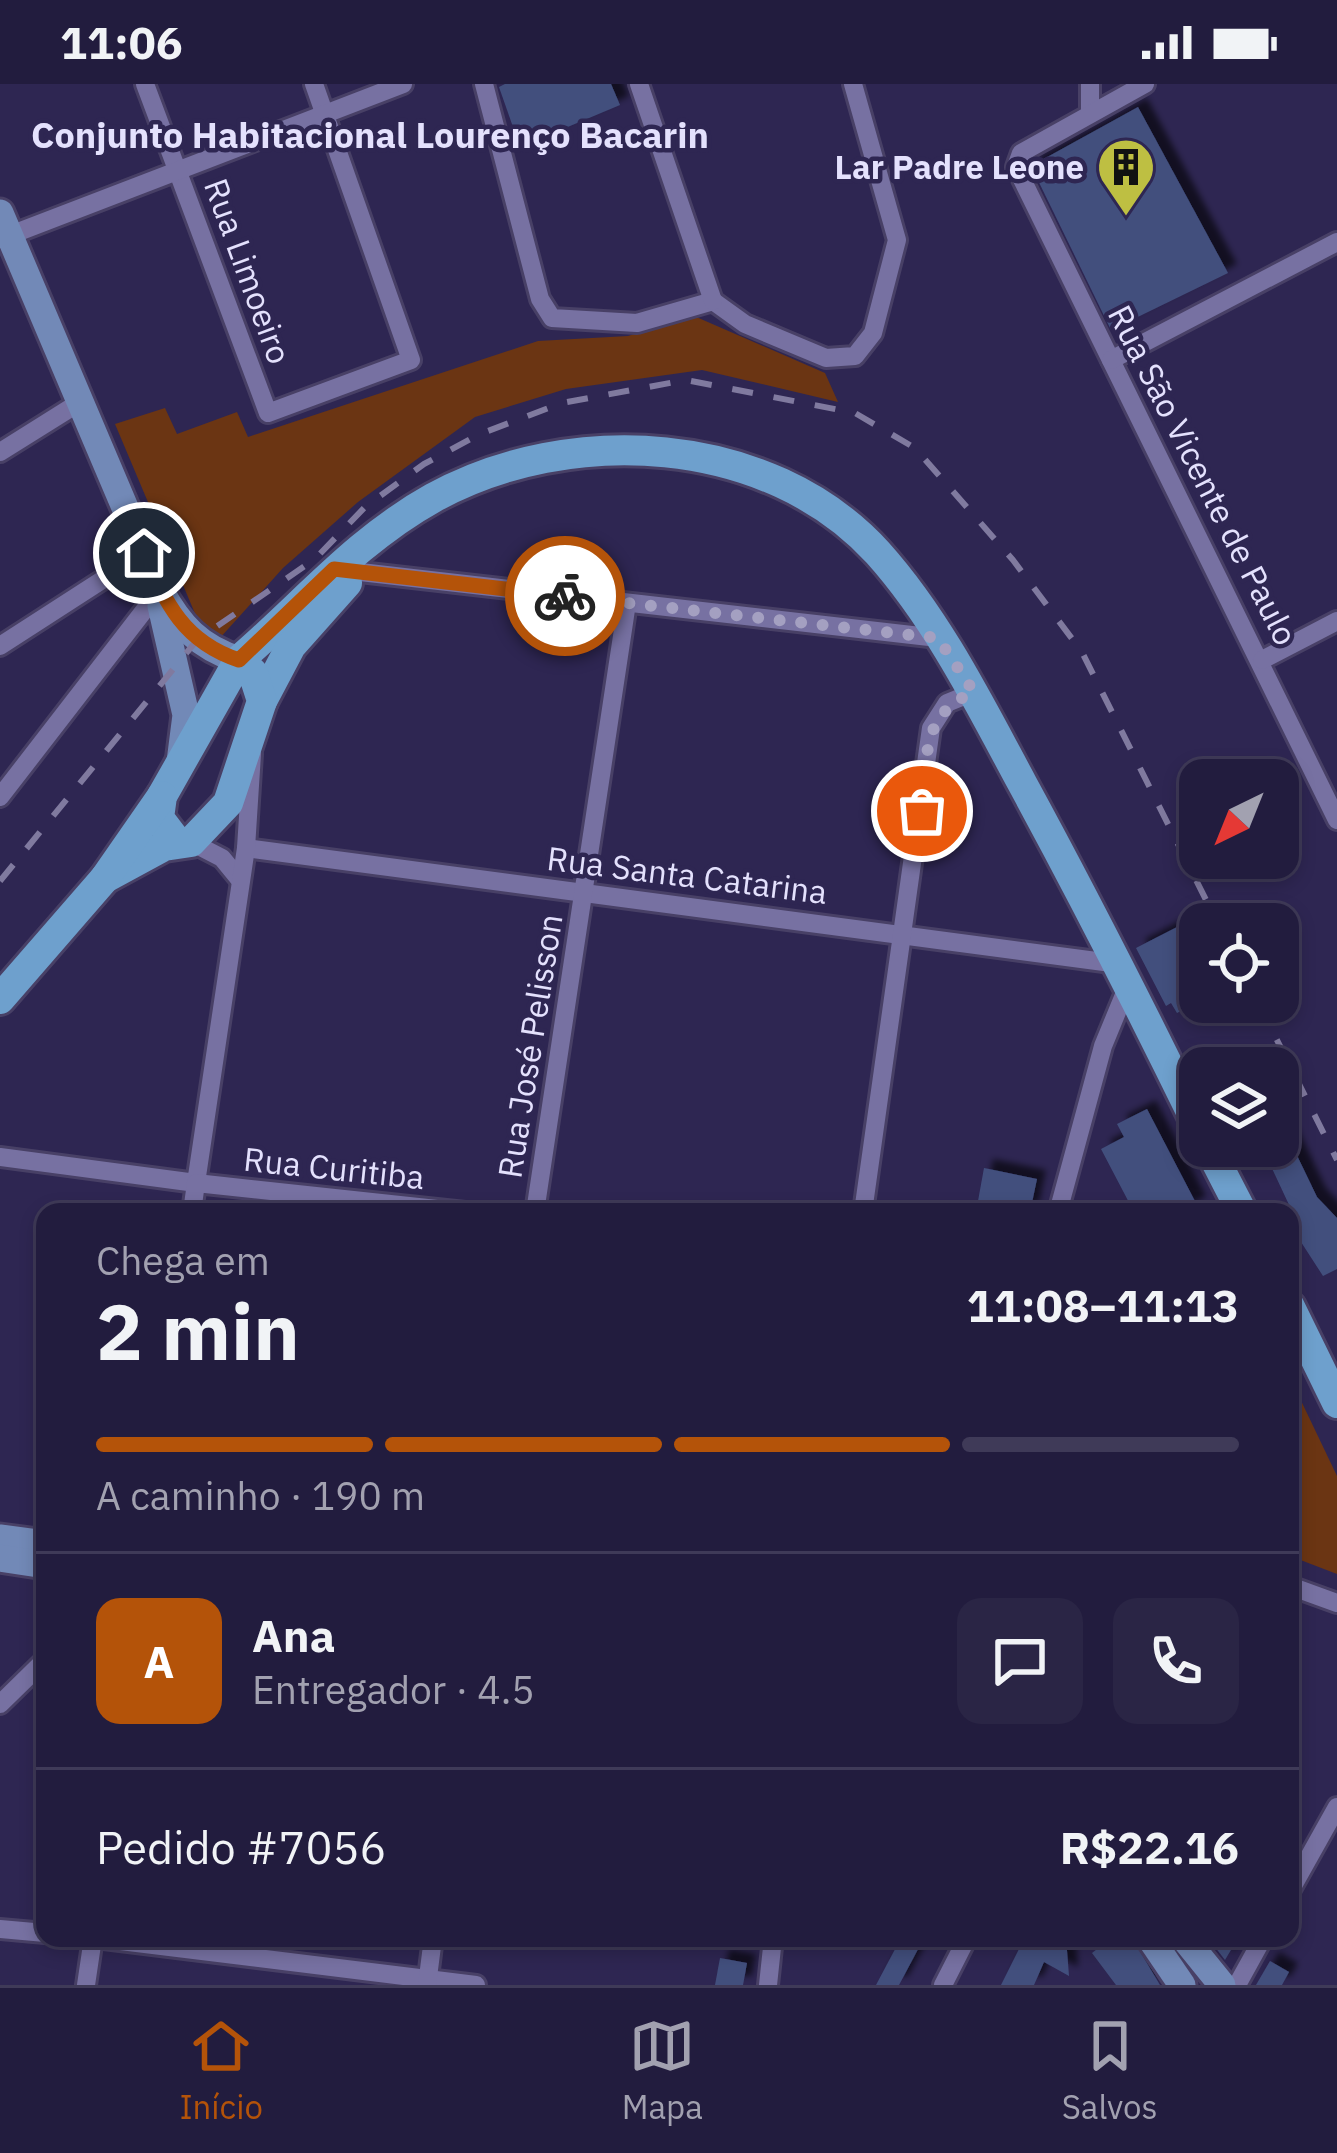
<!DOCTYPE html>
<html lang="pt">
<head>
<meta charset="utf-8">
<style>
  body { margin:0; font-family:"IBM Plex Sans",sans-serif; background:#2a2545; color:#f1f3f6; height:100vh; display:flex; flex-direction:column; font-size:45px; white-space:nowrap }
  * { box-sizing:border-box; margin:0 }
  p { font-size:39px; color:#a2a1b0 }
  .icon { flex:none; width:66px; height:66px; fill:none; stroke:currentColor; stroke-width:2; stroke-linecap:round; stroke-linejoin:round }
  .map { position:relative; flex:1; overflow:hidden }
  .drawer { position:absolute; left:36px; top:1119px; width:1263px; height:744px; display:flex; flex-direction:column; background:#221c3e; border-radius:24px; box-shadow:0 6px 18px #0003,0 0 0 3px #3f3a58 }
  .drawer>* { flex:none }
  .needle { width:78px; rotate:223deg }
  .fabs { position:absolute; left:1179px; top:675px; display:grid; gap:24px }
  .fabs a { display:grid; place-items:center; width:120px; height:120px; border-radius:24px; background:#221c3e; box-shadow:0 6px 18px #0003,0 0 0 3px #3f3a58; font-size:60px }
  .pin { position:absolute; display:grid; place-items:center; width:102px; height:102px; color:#fff; margin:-51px; border:6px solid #fff; border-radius:50%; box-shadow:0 3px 12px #0007 }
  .courier { position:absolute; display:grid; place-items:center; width:120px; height:120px; margin:-60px; border:9px solid #b45309; border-radius:50%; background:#fff; color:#222; box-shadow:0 3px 15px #0007 }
  .summary em { font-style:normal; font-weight:700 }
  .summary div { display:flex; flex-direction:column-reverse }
  .summary { display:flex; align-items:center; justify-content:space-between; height:204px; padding:0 60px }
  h1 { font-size:78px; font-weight:700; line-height:90px }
  .bar { display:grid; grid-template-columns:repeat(4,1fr); gap:18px 12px; align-content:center; height:144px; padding:0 60px }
  .bar i { height:15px; border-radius:9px; background:#3f3a58 }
  .bar .active { background:#b45309 }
  .bar p { grid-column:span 4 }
  .line { display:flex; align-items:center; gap:30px; padding:0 60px; border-top:3px solid #3f3a58 }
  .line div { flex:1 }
  .round { display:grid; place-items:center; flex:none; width:126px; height:126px; border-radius:24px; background:#2a2545 }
  .status { display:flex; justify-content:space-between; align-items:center; height:84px; padding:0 60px; background:#221c3e; direction:ltr }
  .status svg { height:33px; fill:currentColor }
  .menu { display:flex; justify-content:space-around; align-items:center; height:168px; border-top:3px solid #3f3a58; background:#221c3e; font-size:33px; color:#a2a1b0 }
  .menu a { display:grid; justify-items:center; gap:6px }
  .menu .active { color:#b45309 }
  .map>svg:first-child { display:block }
  .green { fill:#6b3513 }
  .building { fill:#42507d; filter:url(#shadow) }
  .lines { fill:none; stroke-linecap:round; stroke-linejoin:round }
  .lane-casing { stroke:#484066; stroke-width:15 }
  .street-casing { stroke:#484066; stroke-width:24 }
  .secondary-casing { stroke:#484066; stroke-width:33 }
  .primary-casing { stroke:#484066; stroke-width:36 }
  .lane { stroke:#7771a2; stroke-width:9 }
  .street { stroke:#7771a2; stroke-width:18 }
  .secondary { stroke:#7289b7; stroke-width:27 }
  .primary { stroke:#6ea0cd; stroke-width:30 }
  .rail { stroke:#807a9f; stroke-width:6; stroke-dasharray:21 21; stroke-linecap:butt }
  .done { stroke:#a4a0c1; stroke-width:12; stroke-dasharray:0 21.6 }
  .route { stroke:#b45309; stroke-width:15 }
  .labels { text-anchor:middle; stroke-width:9; stroke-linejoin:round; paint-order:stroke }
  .poi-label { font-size:33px; font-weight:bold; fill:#e4e1fd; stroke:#2e2652; text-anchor:end }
  .street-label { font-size:33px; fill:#e4e1fd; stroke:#2e2652 }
  .neighbourhood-label { font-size:36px; font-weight:bold; fill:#e4e1fd; stroke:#2e2652 }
</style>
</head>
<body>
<div class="status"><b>11:06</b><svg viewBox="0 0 49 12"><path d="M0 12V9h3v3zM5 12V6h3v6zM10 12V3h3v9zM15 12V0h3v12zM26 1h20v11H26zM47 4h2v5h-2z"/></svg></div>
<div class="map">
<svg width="1337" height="1901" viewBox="0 0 1337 1901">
  <defs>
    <filter id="shadow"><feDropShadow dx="9" dy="-9" stdDeviation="3" flood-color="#0009"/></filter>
  </defs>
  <rect width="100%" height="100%" fill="#2e2652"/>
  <!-- green -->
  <g class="green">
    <path d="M694,232L825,289L838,318L702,286L566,305L475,333L358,418L283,484L210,565L115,340L165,324L177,350L237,328L248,353L538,257L628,252Z"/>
    <path d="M1294,1302L1337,1392V1490L1290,1472Z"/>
  </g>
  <!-- building -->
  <g class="building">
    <path d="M505,0H611L620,21L520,63L499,3Z"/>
    <path d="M1138,23L1228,189L1111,246L1031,82Z"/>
    <path d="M1179,842L1200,881V917L1177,929L1171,919L1166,922L1136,864Z"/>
    <path d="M1147,1025L1197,1121L1184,1128H1134L1101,1065L1124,1053L1117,1040Z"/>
    <path d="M1278,1032L1317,1113L1337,1134V1185L1323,1192L1292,1144L1298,1140L1269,1078L1263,1081L1254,1062H1278Z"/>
    <path d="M984,1084L1037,1095L1030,1128H976Z"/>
    <path d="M901,1854H924L899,1901H876Z"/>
    <path d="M998,1854H1066L1069,1892L1044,1878L1034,1901H1001L1019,1865Z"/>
    <path d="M1111,1854H1132L1160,1901H1116L1092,1869Z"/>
    <path d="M1208,1854H1238L1225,1876Z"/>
    <path d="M720,1874L747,1879L743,1901H715Z"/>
    <path d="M1270,1877L1289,1888L1282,1901H1256Z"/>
  </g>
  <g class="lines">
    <defs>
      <path id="lane" d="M1290,1281L1300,1264"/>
      <g id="street">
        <path d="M145,0L268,329L411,276L314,0"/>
        <path d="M484,0L540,215L552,234L637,239L713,217L745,240L826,274L855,272L873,249L897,156L853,0"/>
        <path d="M639,0L713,217"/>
        <path d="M1090,0V28"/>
        <path d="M1145,0L1021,69L1016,83L1337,736"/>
        <path d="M0,155L403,0"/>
        <path d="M1111,276L1337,158"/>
        <path d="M0,368L80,318"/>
        <path d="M334,485L938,554"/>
        <path d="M0,562L144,469"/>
        <path d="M1262,576L1337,537"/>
        <path d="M0,713L160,506"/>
        <path d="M191,758L222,774L240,796"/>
        <path d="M246,764L1119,880"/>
        <path d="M0,1073L196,1099L246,764L252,670"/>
        <path d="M192,1128L196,1099L465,1128"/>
        <path d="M535,1128L627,519"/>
        <path d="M863,1128L931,644L947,619L974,608"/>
        <path d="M1058,1128L1103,962L1129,899"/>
        <path d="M1290,1502L1337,1519"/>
        <path d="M0,1620L45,1576"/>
        <path d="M1290,1807L1337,1723"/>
        <path d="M0,1845L45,1849"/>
        <path d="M96,1854L476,1901"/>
        <path d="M86,1901L93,1854"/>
        <path d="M427,1901L433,1854"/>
        <path d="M768,1901L773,1854"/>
        <path d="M943,1901L967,1854"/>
        <path d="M1237,1901L1263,1854"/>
      </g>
      <g id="secondary">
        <path d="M0,129L160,506C180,542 199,563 239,576"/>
        <path d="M161,522L186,631L180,678"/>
        <path d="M0,1454L45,1460"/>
        <path d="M0,1474L45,1481"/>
        <path d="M1150,1854L1182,1901"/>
        <path d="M1184,1854L1222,1901"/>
      </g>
      <g id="primary">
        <path d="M239,576C304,520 357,456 433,414C569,339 769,349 878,469C938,536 980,621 1022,699C1084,813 1143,929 1200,1046"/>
        <path d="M262,617L291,562L347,499"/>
        <path d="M105,794L164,762L191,758L228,719L262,617L253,589L239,576L162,712L159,734L178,759"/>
        <path d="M0,915L105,794L162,712"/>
        <path d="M1208,1062L1242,1128"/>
        <path d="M1290,1223L1337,1319"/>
      </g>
    </defs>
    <!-- lane casing -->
    <use href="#lane" class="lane-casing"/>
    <!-- street casing -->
    <use href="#street" class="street-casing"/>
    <!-- secondary casing -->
    <use href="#secondary" class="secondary-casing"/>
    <!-- primary casing -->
    <use href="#primary" class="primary-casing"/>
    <!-- lane -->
    <use href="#lane" class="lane"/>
    <!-- street -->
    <use href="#street" class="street"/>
    <!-- secondary -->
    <use href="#secondary" class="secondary"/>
    <!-- primary -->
    <use href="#primary" class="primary"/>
    <!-- rail -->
    <g class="rail">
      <path d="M0,797L197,556L315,475L365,423L424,380L480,350L562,319L686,296L855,329L915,364L1013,476L1082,568L1218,840"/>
      <path d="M1258,918L1337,1076"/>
    </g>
  </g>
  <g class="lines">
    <!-- done -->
    <path class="done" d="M565,512L938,554L974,608C919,631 928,675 922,727"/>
    <!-- route -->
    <path class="route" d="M144,469C166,520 184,558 239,576L334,485L565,512"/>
  </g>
  <!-- icons -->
  <defs>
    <symbol id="building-pin" viewBox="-11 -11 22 30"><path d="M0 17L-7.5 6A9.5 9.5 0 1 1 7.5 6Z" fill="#bebf42" stroke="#2e2652"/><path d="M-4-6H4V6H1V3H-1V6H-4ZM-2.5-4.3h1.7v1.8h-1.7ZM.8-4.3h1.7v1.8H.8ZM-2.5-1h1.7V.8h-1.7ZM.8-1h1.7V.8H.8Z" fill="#111"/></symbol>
  </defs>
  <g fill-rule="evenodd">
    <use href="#building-pin" x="1093" y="50" width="66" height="90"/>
  </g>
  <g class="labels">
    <!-- poi labels -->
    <g class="poi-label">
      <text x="1084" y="95">Lar Padre Leone</text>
    </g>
    <!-- street labels -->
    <g class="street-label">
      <text transform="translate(248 187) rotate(70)" y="12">Rua Limoeiro</text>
      <text transform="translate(1203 391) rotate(63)" y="12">Rua São Vicente de Paulo</text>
      <text transform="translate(687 791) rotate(7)" y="12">Rua Santa Catarina</text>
      <text transform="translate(530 962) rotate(-81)" y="12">Rua José Pelisson</text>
      <text transform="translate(334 1084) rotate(6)" y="12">Rua Curitiba</text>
    </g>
    <!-- neighbourhood labels -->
    <g class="neighbourhood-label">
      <text x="370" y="64">Conjunto Habitacional Lourenço Bacarin</text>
    </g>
  </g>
</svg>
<div class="fabs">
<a><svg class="needle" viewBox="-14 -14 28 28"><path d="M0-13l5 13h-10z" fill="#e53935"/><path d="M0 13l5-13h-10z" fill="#a2a1b0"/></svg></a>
<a><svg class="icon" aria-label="locate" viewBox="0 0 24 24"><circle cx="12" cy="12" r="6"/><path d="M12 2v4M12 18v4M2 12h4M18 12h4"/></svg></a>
<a><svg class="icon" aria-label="layers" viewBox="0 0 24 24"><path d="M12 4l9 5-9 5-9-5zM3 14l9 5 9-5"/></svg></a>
</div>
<div class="pin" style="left:922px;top:727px;background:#ea580c"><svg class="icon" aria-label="bag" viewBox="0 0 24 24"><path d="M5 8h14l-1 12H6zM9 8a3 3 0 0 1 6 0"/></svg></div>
<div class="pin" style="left:144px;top:469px;background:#1f2937"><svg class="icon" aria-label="home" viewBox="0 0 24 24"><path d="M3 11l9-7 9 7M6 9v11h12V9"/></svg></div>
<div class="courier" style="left:565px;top:512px"><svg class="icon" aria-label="bike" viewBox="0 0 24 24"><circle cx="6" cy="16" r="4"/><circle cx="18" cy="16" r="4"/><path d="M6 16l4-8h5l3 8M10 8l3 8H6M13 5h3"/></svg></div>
<section class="drawer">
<div class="summary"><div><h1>2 min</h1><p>Chega em</p></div><em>11:08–11:13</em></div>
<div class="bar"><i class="active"></i><i class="active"></i><i class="active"></i><i></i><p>A caminho · 190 m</p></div>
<div class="line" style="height:216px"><b class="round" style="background:#b45309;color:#fff">A</b><div><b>Ana</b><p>Entregador · 4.5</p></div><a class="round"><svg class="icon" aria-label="chat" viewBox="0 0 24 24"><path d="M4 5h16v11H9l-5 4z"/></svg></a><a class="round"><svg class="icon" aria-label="phone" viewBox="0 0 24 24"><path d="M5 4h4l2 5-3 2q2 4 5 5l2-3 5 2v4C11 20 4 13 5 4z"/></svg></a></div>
<div class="line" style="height:156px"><div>Pedido #7056</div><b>R$22.16</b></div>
</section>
</div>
<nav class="menu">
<a class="active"><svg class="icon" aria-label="home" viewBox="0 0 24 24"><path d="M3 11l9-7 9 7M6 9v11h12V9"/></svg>Início</a>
<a><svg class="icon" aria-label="map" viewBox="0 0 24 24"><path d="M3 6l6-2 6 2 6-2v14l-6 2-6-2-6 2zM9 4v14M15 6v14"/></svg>Mapa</a>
<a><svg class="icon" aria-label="saved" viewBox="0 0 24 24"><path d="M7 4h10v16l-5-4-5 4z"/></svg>Salvos</a>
</nav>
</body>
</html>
